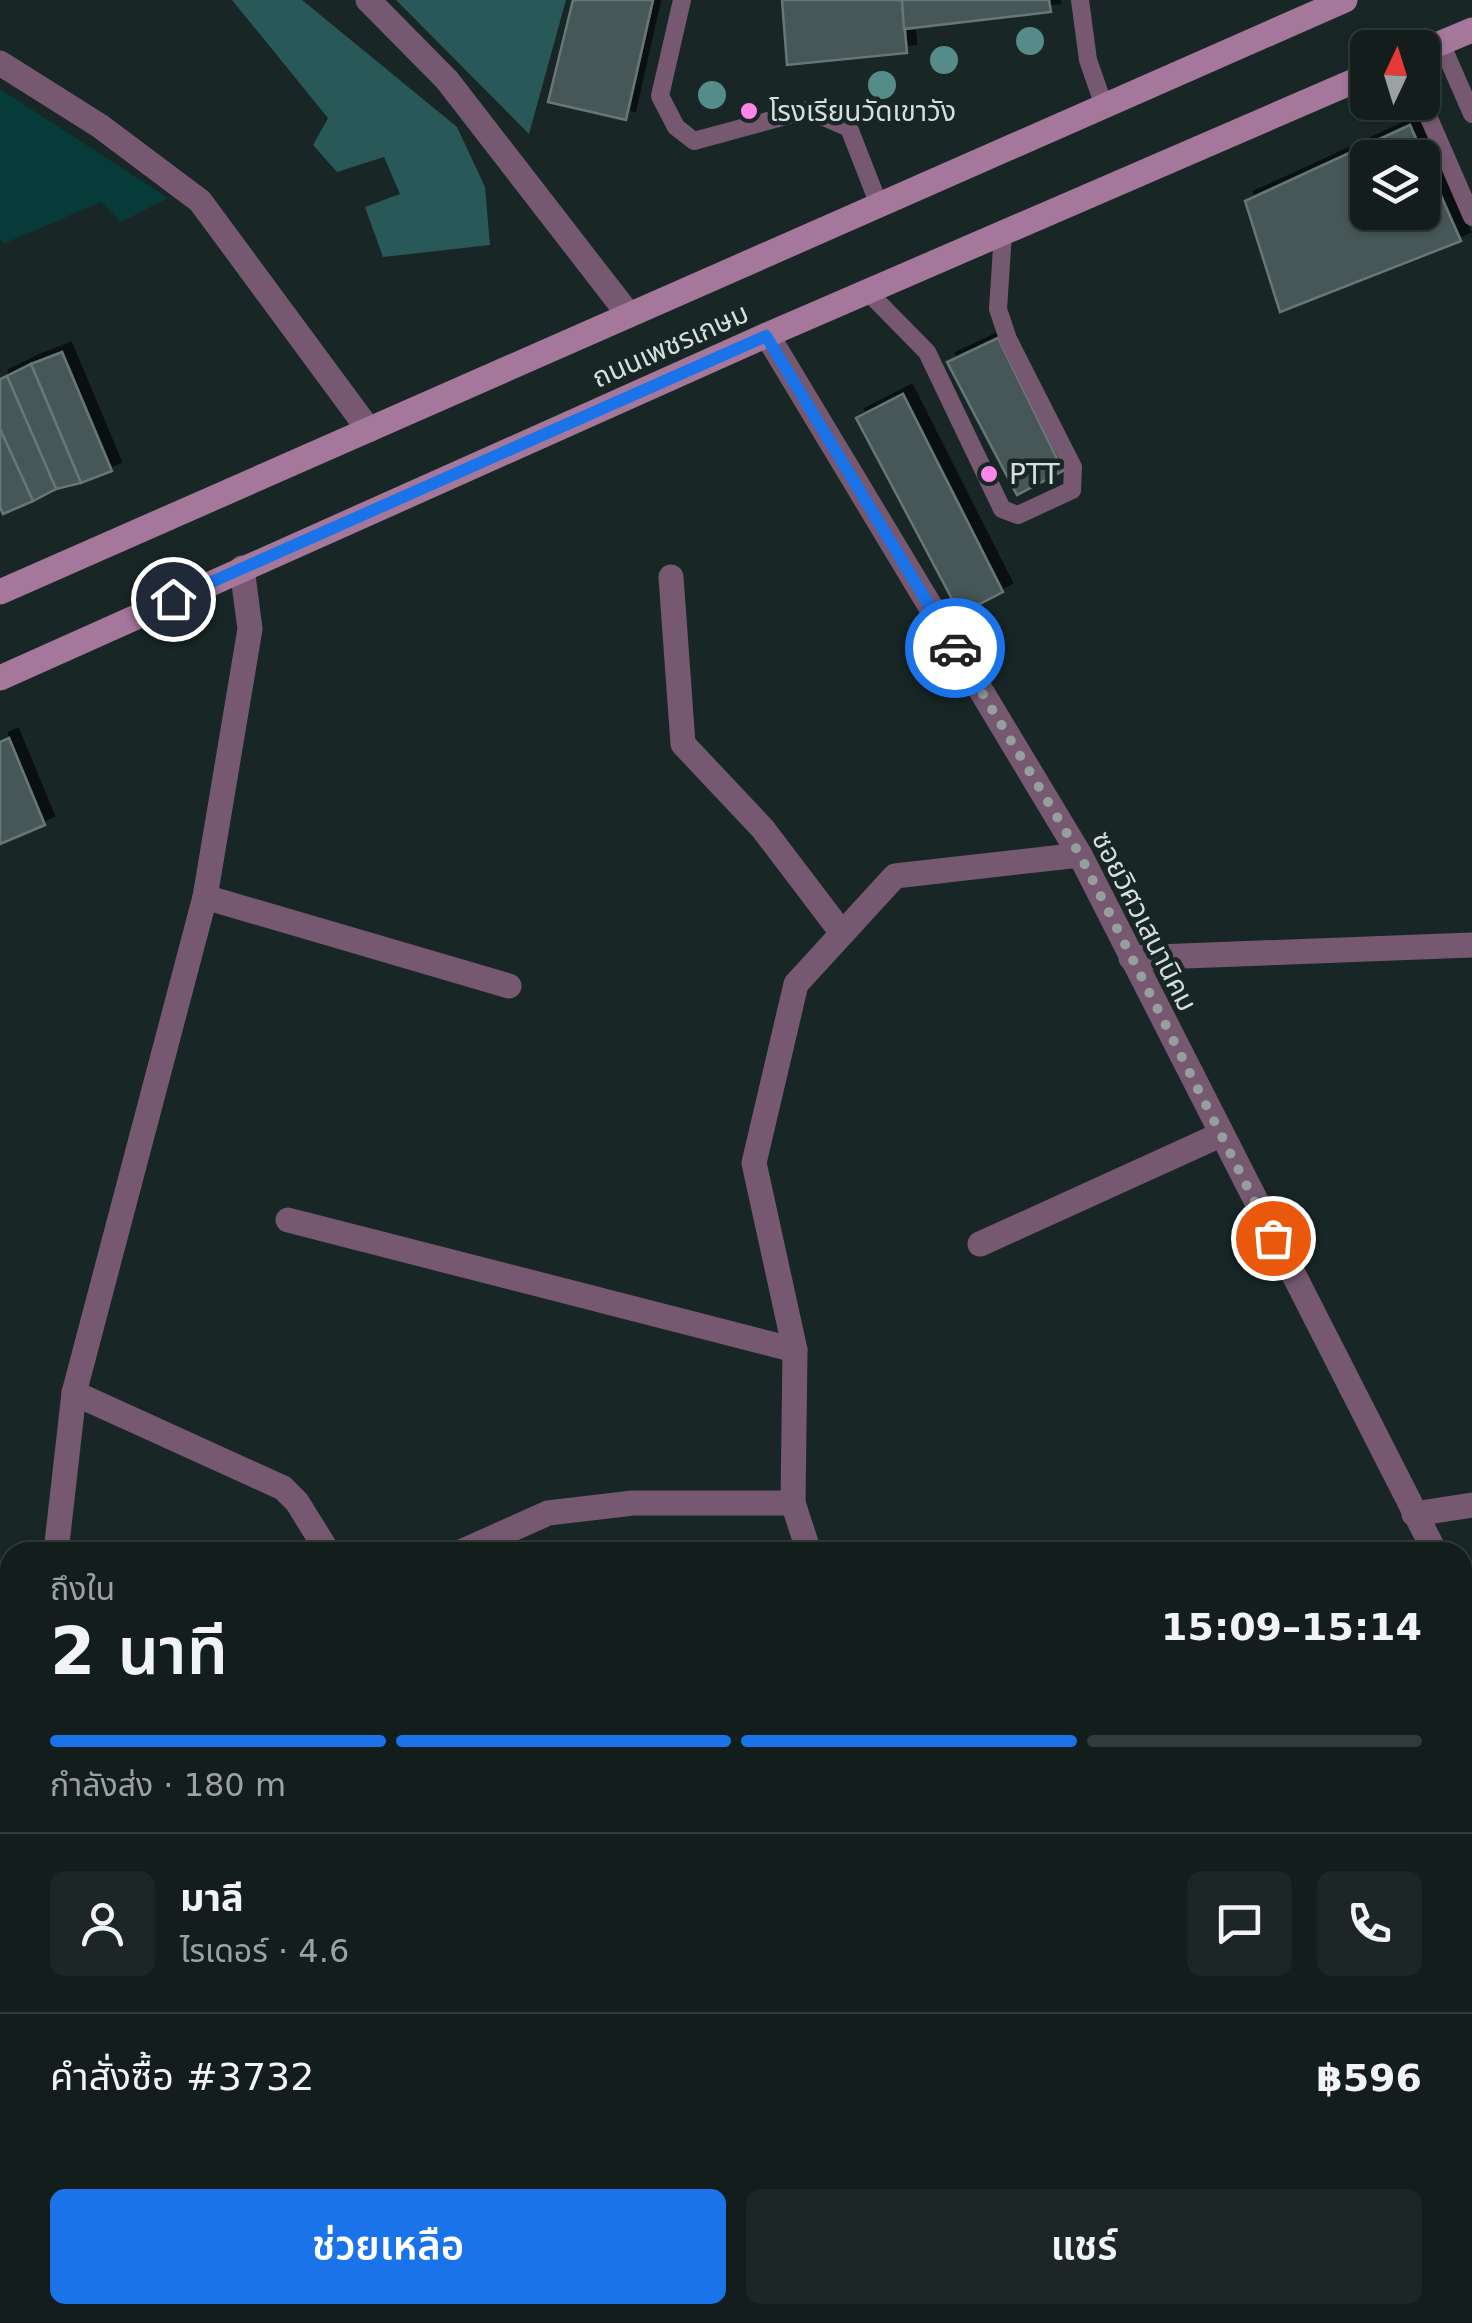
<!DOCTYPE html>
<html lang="th">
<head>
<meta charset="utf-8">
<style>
  body { margin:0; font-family:"DejaVu Sans","Noto Sans Thai",sans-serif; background:#1b2625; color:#f1f3f6; height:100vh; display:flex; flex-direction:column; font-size:38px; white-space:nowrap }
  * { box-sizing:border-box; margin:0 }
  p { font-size:32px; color:#9ca2a3 }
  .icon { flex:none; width:55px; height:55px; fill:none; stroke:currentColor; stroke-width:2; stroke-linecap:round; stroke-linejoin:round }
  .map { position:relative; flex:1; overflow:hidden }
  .drawer { position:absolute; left:0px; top:1542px; width:1472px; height:782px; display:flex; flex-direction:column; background:#121d1c; border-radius:30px 30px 0 0; box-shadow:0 2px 8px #0004,0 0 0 2px #313b3b }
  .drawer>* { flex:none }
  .needle { width:65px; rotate:4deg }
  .fabs { position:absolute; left:1350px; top:30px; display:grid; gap:20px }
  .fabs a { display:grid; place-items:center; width:90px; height:90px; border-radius:15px; background:#121d1c; box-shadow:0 2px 8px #0004,0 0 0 2px #313b3b; font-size:50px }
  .pin { position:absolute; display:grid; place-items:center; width:85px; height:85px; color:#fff; margin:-42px; border:5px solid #fff; border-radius:50%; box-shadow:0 2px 10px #0007 }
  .courier { position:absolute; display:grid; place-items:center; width:100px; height:100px; margin:-50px; border:8px solid #1a73e8; border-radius:50%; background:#fff; color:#222; box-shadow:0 2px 12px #0007 }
  .overview em { font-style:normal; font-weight:600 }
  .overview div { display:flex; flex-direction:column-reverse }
  .overview { display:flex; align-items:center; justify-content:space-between; height:170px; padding:0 50px }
  h1 { font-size:65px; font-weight:600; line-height:75px }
  .bar { display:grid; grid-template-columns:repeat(4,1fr); gap:15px 10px; align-content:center; height:120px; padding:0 50px }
  .bar i { height:12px; border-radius:8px; background:#313b3b }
  .bar .on { background:#1a73e8 }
  .bar p { grid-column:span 4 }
  .line { display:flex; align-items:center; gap:25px; padding:0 50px; border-top:2px solid #313b3b }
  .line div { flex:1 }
  .round { display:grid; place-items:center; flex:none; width:105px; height:105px; border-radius:15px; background:#1b2625 }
  .action { display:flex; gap:20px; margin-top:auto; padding:20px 50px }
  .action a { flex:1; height:115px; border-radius:15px; background:#1a73e8; color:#fff; font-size:40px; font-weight:600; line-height:115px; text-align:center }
  .action a+a { background:#1b2625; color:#f1f3f6 }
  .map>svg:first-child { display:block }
  .green { fill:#063b39 }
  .forest { fill:#285857 }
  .building { fill:#475756; stroke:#667776; stroke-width:2.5; fill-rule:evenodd; filter:url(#shadow) }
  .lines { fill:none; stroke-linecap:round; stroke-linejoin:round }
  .service { stroke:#765970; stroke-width:18 }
  .minor { stroke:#765970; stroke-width:25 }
  .tertiary { stroke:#765970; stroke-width:25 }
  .secondary { stroke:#a5779b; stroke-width:25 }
  .tree { fill:#558b88 }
  .done { stroke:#949f9e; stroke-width:10; stroke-dasharray:0 18 }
  .route { stroke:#1a73e8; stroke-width:12 }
  .poi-dot { fill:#fa87e7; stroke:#182726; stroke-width:4 }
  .labels { text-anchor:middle; stroke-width:9; stroke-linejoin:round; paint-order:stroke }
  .poi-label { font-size:28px; fill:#d6dfde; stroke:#182726; text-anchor:start }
  .street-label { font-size:28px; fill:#d6dfde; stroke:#182726 }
</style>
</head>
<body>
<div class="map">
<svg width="1472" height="2323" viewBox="0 0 1472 2323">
  <defs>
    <filter id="shadow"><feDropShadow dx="9" dy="-9" stdDeviation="0" flood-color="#0009"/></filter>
  </defs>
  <rect width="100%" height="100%" fill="#182726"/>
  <!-- green -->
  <path class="green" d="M0,89L168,198L121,222L101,202L3,244L0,237Z"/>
  <!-- forest -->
  <g class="forest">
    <path d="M232,0H302L457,127L485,187L490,245L383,257L365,207L400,194L384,157L337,172L313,145L328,118Z"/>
    <path d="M396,0H566L529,134Z"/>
  </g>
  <!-- building -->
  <g class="building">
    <path d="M573,0H653L626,120L548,102Z"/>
    <path d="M782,0H902L907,53L787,65Z"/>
    <path d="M902,0H1049L1051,12L904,29Z"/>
    <path d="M1410,125L1461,241L1280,312L1245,201ZM1368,158H1422V212H1368Z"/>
    <path d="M998,338L1063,471L1017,495L947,362Z"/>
    <path d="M62,352L112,471L81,483L31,364Z"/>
    <path d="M31,364L81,483L56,489L7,376Z"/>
    <path d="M7,376L56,489L33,501L0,429V379Z"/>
    <path d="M903,394L1003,592L960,614L856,418Z"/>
    <path d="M0,429L33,501L3,514L0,507Z"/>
    <path d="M9,738L45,825L0,844V742Z"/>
  </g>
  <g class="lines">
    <!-- service -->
    <g class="service">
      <path d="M682,0L660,96L676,127L694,141L808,110L849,128L879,205"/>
      <path d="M1080,0L1088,60L1104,106"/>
      <path d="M1441,43L1472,114"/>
      <path d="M1422,102L1472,217"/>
      <path d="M868,292L927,352L1002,509L1018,515L1072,490L1073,467L1008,339L998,309L1003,233"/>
    </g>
    <!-- minor -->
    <g class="minor">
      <path d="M368,0L447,80L629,315"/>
      <path d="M0,63L100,126L200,201L369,430"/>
      <path d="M671,577L683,744L763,829L842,933"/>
      <path d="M205,897L509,986"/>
      <path d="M1131,958L1472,945"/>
      <path d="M288,1220L795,1350"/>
      <path d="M980,1244L1220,1135"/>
      <path d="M74,1393L283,1488L297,1502L328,1552"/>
      <path d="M1414,1514L1472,1505"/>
      <path d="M56,1552L74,1393L205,897L250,629L242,568"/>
      <path d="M461,1552L548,1513L633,1503H793"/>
      <path d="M809,1552L793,1503L795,1350L754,1163L796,984L895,876L1080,855"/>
      <path d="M1462,1644L1472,1641"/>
      <path d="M0,2029L10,1943"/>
      <path d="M0,2092L10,2097"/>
      <path d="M868,2315L869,2323"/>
    </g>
    <!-- tertiary -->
    <g class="tertiary">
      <path d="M767,335L1080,855L1435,1552"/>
      <path d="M1462,1605L1472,1623"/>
    </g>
    <!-- secondary -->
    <g class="secondary">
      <path d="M1422,51L1472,30"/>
      <path d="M0,592L1345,0"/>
      <path d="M0,678L767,335L1368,75"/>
    </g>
  </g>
  <!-- trees -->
  <g class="tree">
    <circle cx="1030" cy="41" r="14"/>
    <circle cx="944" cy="60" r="14"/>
    <circle cx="882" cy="85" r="14"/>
    <circle cx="712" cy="95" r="14"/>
  </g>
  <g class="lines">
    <!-- done -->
    <path class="done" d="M955,648L1080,855L1273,1238"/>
    <!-- route -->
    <path class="route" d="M173,599L766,336L955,648"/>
  </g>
  <!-- markers -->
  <g class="poi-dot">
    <circle cx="749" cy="111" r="10"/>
    <circle cx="989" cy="474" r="10"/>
  </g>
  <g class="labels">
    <!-- poi labels -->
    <g class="poi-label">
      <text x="769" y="121">โรงเรียนวัดเขาวัง</text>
      <text x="1009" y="484">PTT</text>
    </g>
    <!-- street labels -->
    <g class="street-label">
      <text transform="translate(670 345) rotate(-24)" y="10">ถนนเพชรเกษม</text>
      <text transform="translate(1145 921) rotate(63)" y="10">ซอยวิศวเสนานิคม</text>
    </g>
  </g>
</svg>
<div class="fabs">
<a><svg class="needle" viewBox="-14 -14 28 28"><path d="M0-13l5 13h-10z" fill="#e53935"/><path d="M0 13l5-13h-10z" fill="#9ca2a3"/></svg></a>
<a><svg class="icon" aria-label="layers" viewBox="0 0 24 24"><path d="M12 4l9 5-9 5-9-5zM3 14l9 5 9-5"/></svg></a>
</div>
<div class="pin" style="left:1273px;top:1238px;background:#ea580c"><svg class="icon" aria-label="bag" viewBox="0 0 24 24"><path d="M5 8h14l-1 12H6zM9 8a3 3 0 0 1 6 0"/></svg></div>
<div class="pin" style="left:173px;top:599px;background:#1f2937"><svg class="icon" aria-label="home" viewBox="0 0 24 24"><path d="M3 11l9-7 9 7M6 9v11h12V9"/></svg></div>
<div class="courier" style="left:955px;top:648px"><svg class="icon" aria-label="car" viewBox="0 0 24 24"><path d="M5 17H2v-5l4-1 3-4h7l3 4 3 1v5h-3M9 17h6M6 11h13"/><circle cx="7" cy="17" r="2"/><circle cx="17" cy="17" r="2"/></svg></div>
<section class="drawer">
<div class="overview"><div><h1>2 นาที</h1><p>ถึงใน</p></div><em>15:09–15:14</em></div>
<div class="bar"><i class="on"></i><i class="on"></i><i class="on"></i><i></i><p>กำลังส่ง · 180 m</p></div>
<div class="line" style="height:180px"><a class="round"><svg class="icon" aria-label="person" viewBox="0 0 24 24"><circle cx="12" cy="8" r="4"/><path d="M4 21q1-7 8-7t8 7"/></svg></a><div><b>มาลี</b><p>ไรเดอร์ · 4.6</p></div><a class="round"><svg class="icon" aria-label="chat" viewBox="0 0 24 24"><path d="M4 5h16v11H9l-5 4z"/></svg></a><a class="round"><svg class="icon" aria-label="phone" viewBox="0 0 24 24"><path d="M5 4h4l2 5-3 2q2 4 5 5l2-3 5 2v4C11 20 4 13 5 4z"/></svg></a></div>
<div class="line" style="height:130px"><div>คำสั่งซื้อ #3732</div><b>฿596</b></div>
<div class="action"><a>ช่วยเหลือ</a><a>แชร์</a></div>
</section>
</div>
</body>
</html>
